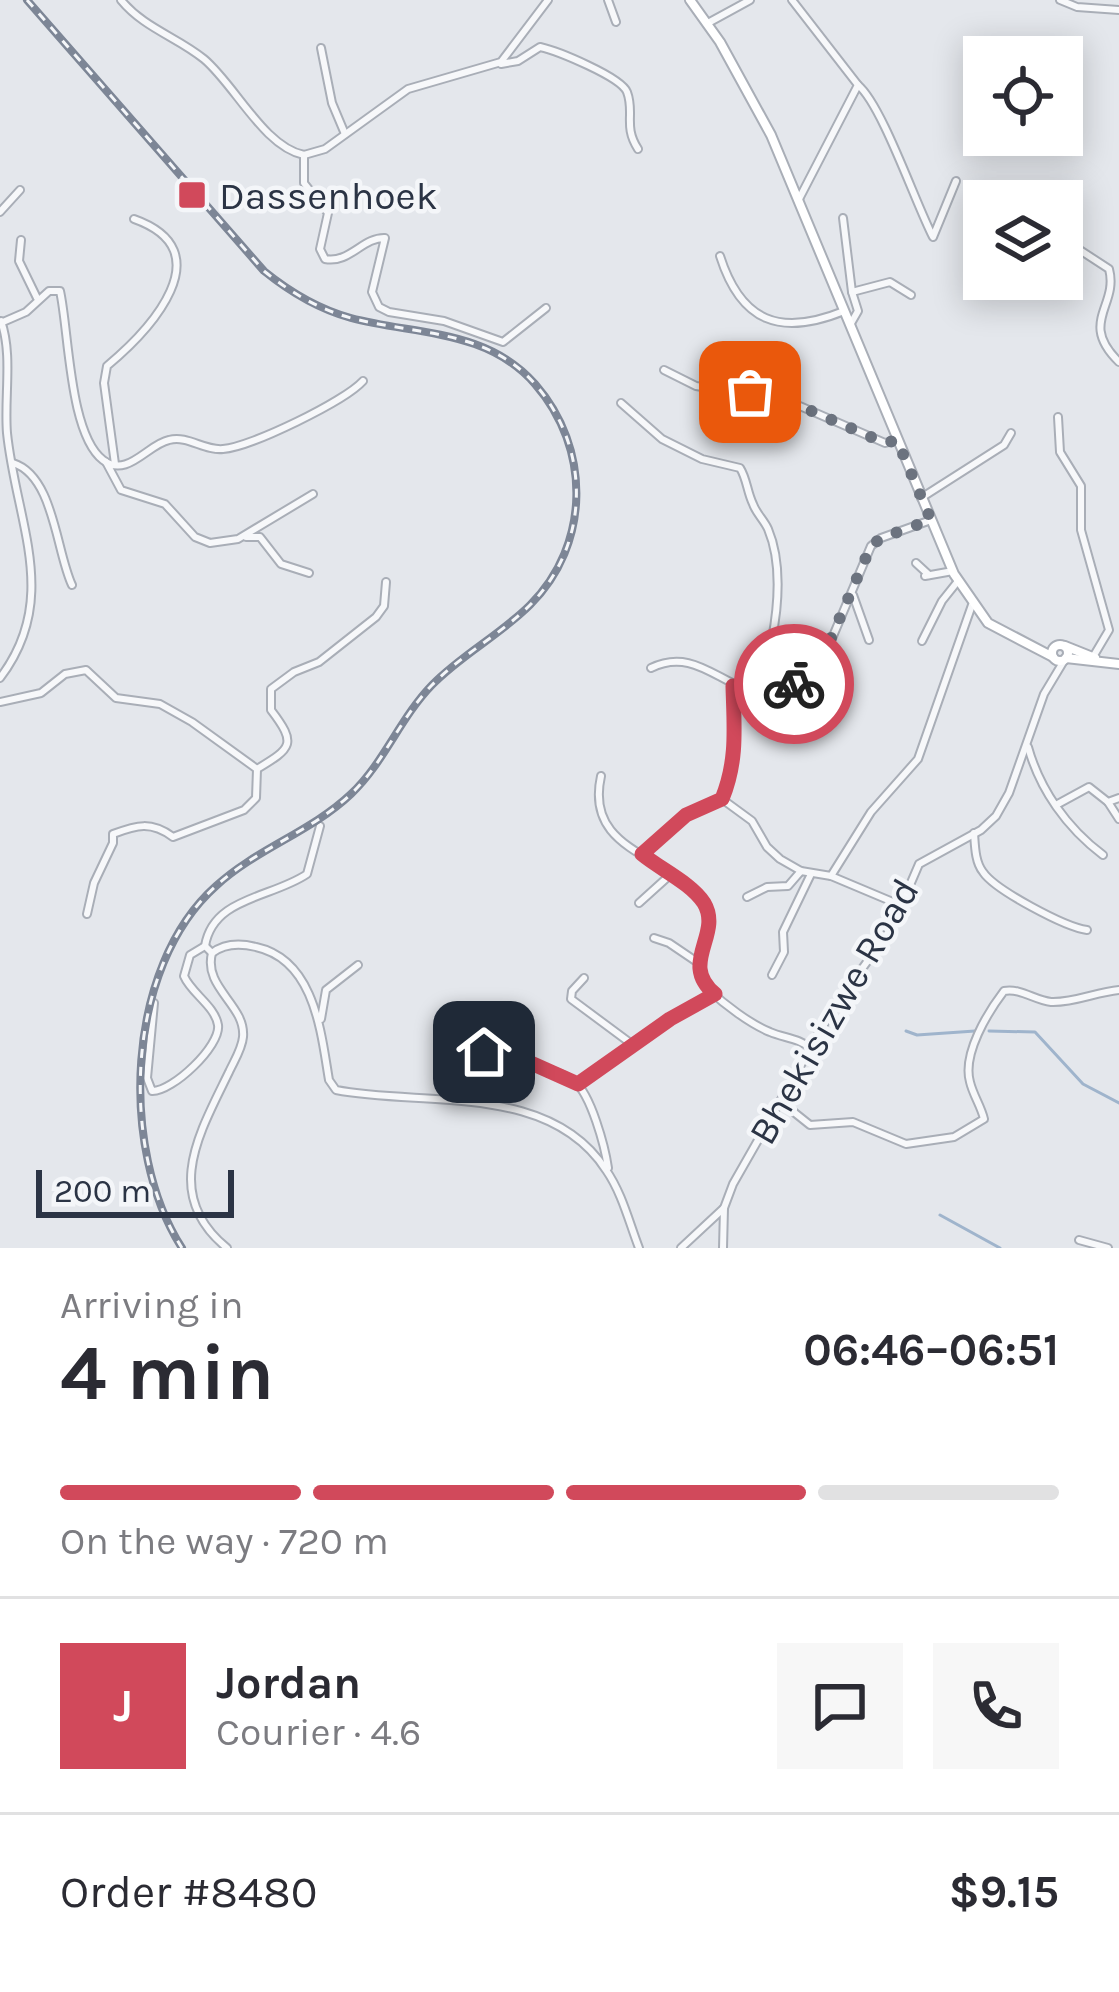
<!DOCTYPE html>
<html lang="en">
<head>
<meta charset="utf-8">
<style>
  body { margin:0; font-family:Karla,sans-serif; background:#f7f7f7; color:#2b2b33; height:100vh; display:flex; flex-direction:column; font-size:45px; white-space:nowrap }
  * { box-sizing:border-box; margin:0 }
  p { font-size:39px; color:#7c7c81 }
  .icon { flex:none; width:66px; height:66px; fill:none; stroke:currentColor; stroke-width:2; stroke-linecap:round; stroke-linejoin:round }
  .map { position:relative; height:1248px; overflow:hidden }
  .side { display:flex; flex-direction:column; background:#fff; flex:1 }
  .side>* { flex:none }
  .buttons { position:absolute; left:963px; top:36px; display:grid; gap:24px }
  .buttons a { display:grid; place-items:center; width:120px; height:120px; border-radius:0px; background:#fff; box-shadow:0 6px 30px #0003; font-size:60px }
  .scale { position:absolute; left:36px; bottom:30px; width:198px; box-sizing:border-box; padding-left:12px; border:6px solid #2b3445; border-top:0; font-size:33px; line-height:42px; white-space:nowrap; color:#2b3445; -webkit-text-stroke:9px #f4f6f9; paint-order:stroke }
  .pin { position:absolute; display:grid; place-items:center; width:102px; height:102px; color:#fff; margin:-51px; border-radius:24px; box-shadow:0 6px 18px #0006 }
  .courier { position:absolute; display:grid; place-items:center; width:120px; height:120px; margin:-60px; border:9px solid #d1495b; border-radius:50%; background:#fff; color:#222; box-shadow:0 3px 15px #0007 }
  .headline em { font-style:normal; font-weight:700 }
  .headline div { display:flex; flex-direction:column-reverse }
  .headline { display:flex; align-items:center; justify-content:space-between; height:204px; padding:0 60px }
  h1 { font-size:78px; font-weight:700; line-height:90px }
  .bar { display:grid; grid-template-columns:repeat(4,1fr); gap:18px 12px; align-content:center; height:144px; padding:0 60px }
  .bar i { height:15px; border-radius:9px; background:#e1e1e2 }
  .bar .on { background:#d1495b }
  .bar p { grid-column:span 4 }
  .line { display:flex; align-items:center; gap:30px; padding:0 60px; border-top:3px solid #e1e1e2 }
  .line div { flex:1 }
  .round { display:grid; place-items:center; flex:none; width:126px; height:126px; border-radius:0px; background:#f7f7f7 }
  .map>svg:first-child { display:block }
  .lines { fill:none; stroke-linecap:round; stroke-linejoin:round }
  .stream { stroke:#9fb4cc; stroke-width:3 }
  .street-casing { stroke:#a9aeb7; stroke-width:10 }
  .secondary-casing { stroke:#a9aeb7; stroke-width:12 }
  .street { stroke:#f7f8fa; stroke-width:6 }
  .secondary { stroke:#fff; stroke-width:8 }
  .rail-casing { stroke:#7d8696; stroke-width:8 }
  .rail { stroke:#f4f6f9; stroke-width:3; stroke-dasharray:9; stroke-linecap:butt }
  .done { stroke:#6c737f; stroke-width:12; stroke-dasharray:0 21.6 }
  .route { stroke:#d1495b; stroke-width:15 }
  .poi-dot { fill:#d1495b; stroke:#f4f6f9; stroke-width:4.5 }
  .labels { text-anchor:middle; stroke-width:9; stroke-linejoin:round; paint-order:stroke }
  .poi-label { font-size:39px; fill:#2b3445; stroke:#f4f6f9; text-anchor:start }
  .street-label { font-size:39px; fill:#2b3445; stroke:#f4f6f9 }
</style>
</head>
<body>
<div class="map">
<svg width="1119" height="1248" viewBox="0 0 1119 1248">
  <rect width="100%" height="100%" fill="#e4e7ec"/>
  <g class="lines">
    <!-- stream -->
    <g class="stream">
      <path d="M906,1031L917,1035L975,1031"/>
      <path d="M989,1031L1035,1032L1083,1084L1119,1103"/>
      <path d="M940,1215L1000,1248"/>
    </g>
    <defs>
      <g id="street">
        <path d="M121,0C144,28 177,37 204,59C235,85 264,147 304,155L325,149L408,89L501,62L548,0"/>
        <path d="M608,0L616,22"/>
        <path d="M792,0L858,85L799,199"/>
        <path d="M1060,0L1077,7L1119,10"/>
        <path d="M708,23L750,0"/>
        <path d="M321,48L332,103L345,134"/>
        <path d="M501,64L518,61L540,47C558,51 621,77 627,92C635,113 623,126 638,149"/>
        <path d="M858,85C882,105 915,202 933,237L956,181"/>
        <path d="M304,155V183L328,213L320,249L325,259C349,264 363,237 385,238L372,292L379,307L389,312L444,321L503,342L546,308"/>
        <path d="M0,212L20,190"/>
        <path d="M843,218L852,292L858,311L850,325"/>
        <path d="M21,240L19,261L37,298"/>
        <path d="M1066,241L1109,269C1119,306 1078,322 1119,362"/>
        <path d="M720,256C741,322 780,337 844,311"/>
        <path d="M852,292L890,282L911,295"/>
        <path d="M3,322L26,312L49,291H60C69,331 69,434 103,460C127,479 148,444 169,440C188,435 204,451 223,449C251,447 345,401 363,381"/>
        <path d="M664,370L696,386L786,400L885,443L897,440"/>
        <path d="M621,403L662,439L702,459L740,468C747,479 747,492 753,504C756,513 764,520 768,529C787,574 775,647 756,691"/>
        <path d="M1058,417L1060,452L1081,486V530L1109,630L1093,657"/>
        <path d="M106,462L121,490L165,504L195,537L210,543L238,539L313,494"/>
        <path d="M13,463C54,476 56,551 72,585"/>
        <path d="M115,464L104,383L107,366C150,330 224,251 134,219"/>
        <path d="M921,498L1004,445L1011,433"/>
        <path d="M246,537H260L281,564L309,573"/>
        <path d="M916,563L929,575"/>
        <path d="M925,576L953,571"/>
        <path d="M853,595L869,640"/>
        <path d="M922,641L942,601L958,581"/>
        <path d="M651,668C714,637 741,734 815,670"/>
        <path d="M0,678C61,598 16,522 7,433C4,397 13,355 1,321"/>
        <path d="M0,702L41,693L65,674L86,670L116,698L160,704L192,722L257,769L256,798L244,810L173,837C151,821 137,825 113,834V843L94,883L87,914"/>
        <path d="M780,726L825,655L871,546L881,538L931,520"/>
        <path d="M1028,747C1040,790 1067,828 1103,855"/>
        <path d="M257,769C292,748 297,744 271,710V689L294,672L319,662L376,617L384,606L386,582"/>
        <path d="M601,776C584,853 669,853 703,902C721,929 683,965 709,990C724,1004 750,1024 770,1032C784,1038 799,1038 812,1049"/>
        <path d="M722,799L752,821L767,847L780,859L801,871L831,876L900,905"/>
        <path d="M1108,802L1119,819"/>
        <path d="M1056,805L1089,787L1108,802L1119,798"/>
        <path d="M974,833C975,846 975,862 983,872C995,890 1065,927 1087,930"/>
        <path d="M642,854L686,815L722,799C738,757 735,728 733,686"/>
        <path d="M831,876L871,812L918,759L972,605"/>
        <path d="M747,897L767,887L788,886L801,871"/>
        <path d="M639,903L670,875"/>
        <path d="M654,938L669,943L700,964"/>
        <path d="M205,946C213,897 272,898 307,874L320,826"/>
        <path d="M212,953C225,943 240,943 256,947C315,960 321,1033 329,1080L336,1090C424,1107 549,1082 606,1170C622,1193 629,1222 639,1248"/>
        <path d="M212,953C203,988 246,1005 243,1037C242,1049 234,1061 229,1072C199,1134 162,1195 227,1248"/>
        <path d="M772,975L784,952L783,932L811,874"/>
        <path d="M584,978L572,991L571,999L633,1045"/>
        <path d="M154,1003L147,1078L152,1091C172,1092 221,1046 218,1025C215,1006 191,993 184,976L190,955L205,946L212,953"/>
        <path d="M321,1019L326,990L358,965"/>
        <path d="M466,1032C484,1069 542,1058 574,1081C591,1094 605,1147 608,1168"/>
        <path d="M578,1084L670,1019L715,995"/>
        <path d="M780,1101L810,1125L853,1122L906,1144L954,1137L984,1119C981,1106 973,1095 970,1082C962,1054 988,1012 1004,991C1021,988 1034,1000 1051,1002C1074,1003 1096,992 1119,990"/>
        <path d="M1079,1240L1108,1248"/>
        <path d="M681,1248L724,1208"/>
        <path d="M723,1248L724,1208L733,1184L831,1012L892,927L919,864L981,830L996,816L1009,793L1044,694L1065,659"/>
      </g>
      <g id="secondary">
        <path d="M690,0L720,42L771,135L954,574L988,623L1053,657"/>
        <circle cx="1060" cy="653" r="8"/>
        <path d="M1065,646L1095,658"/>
        <path d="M1066,658L1119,664"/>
      </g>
    </defs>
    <!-- street casing -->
    <use href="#street" class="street-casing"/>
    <!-- secondary casing -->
    <use href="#secondary" class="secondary-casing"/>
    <!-- street -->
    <use href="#street" class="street"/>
    <!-- secondary -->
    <use href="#secondary" class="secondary"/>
    <defs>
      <path id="rail" d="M27,0L264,271C290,292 318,309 351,318C416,335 487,329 535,384C591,448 591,544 530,605C500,635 461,655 432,685C400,718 384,763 351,794C311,832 256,849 216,886C125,967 119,1150 182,1248"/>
    </defs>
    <!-- rail casing -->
    <use href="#rail" class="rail-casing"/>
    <!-- rail -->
    <use href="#rail" class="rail"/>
  </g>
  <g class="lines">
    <!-- done -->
    <path class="done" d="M750,392L786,400L885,443L897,440L931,520L881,538L871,546L818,668L794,684"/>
    <!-- route -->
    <path class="route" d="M484,1052L531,1063L578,1084L670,1019L715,994C678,963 723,935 704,903C691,883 660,869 642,854L686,815L722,799C738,760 734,726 733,686L771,694L794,684"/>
  </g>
  <!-- markers -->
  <rect class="poi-dot" x="177" y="180" width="30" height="30" rx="6"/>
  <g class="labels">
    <!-- poi labels -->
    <g class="poi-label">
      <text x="219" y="209">Dassenhoek</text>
    </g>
    <!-- street labels -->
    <g class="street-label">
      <text transform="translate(833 1011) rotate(-60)" y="14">Bhekisizwe Road</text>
    </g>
  </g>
</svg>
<div class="buttons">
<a><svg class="icon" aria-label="locate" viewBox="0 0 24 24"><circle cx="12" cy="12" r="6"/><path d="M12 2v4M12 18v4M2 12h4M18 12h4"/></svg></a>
<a><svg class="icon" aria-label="layers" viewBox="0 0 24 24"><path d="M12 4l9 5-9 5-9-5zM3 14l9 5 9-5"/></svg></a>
</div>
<div class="scale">200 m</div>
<div class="pin" style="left:750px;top:392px;background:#ea580c"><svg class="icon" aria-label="bag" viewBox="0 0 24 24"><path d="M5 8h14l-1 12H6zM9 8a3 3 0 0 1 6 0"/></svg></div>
<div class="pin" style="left:484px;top:1052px;background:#1f2937"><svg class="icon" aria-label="home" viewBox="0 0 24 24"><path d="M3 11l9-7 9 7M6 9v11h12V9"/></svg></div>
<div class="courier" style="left:794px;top:684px"><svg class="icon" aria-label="bike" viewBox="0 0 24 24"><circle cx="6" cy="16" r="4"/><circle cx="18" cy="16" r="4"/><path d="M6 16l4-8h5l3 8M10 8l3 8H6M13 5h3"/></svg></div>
</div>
<section class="side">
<div class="headline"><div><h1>4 min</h1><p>Arriving in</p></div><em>06:46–06:51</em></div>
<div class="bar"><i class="on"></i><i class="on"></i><i class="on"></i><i></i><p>On the way · 720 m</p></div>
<div class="line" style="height:216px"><b class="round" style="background:#d1495b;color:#fff">J</b><div><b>Jordan</b><p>Courier · 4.6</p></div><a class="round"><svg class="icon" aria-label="chat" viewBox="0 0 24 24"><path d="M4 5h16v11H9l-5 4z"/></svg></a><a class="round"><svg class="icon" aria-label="phone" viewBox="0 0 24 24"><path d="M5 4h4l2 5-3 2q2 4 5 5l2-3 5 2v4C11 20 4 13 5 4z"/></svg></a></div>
<div class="line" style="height:156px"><div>Order #8480</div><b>$9.15</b></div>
</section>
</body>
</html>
